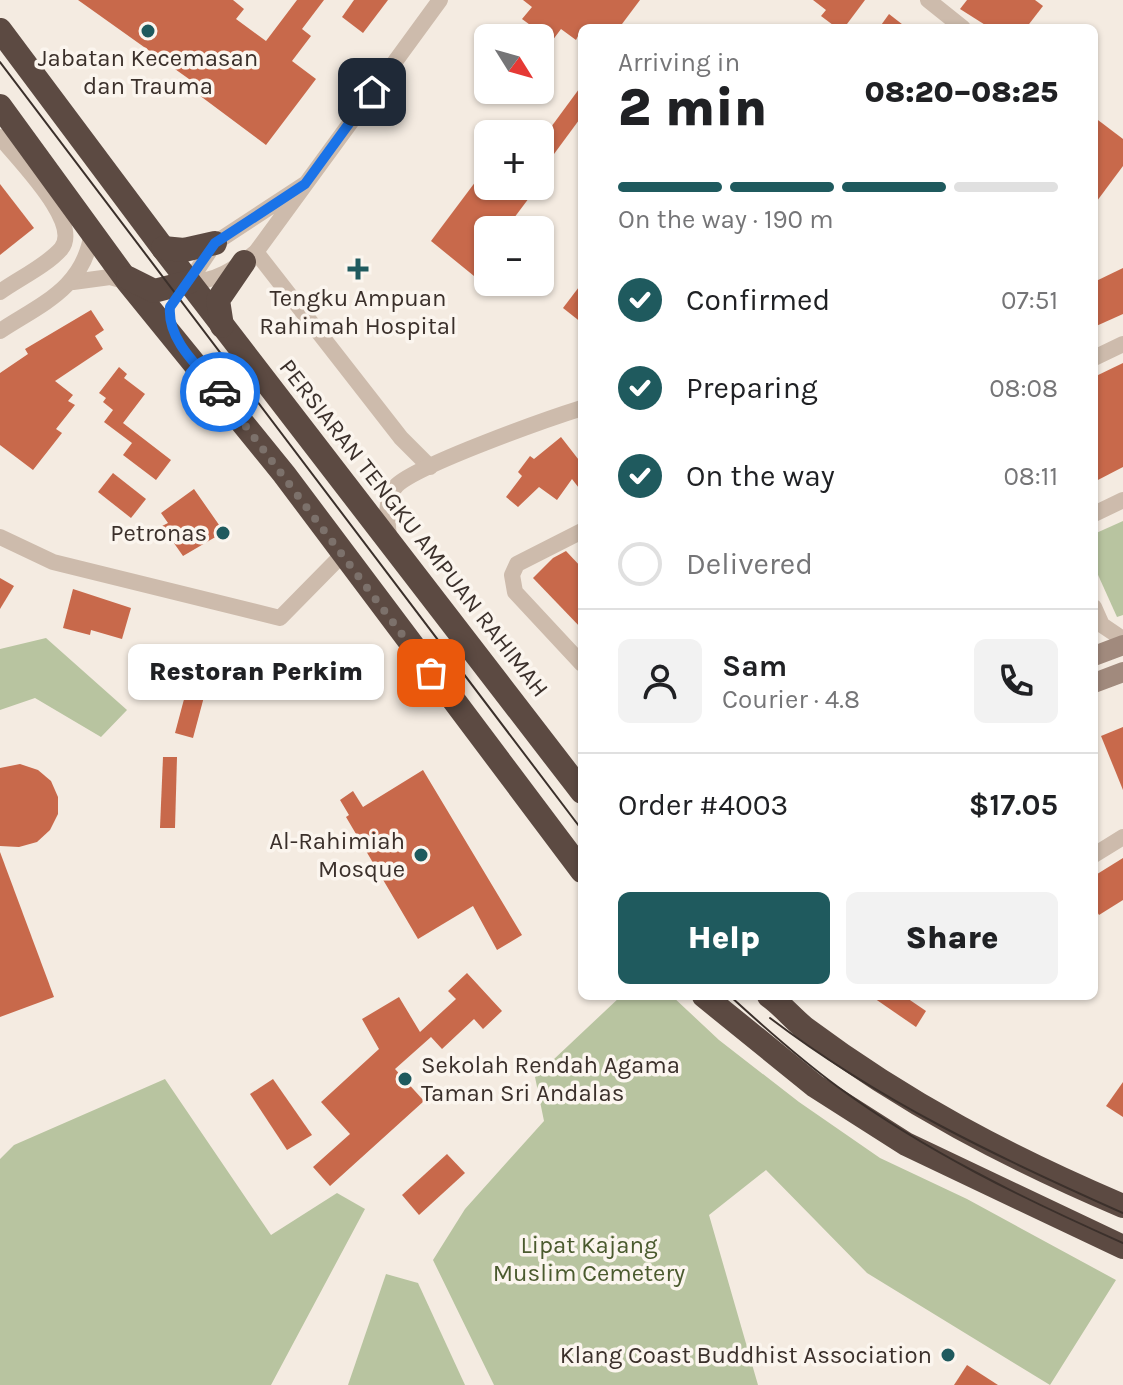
<!DOCTYPE html>
<html lang="en">
<head>
<meta charset="utf-8">
<style>
  body { margin:0; font-family:Karla,sans-serif; background:#f2f2f2; color:#202124; height:100vh; display:flex; flex-direction:column; font-size:30px; white-space:nowrap }
  * { box-sizing:border-box; margin:0 }
  p { font-size:26px; color:#757577 }
  .icon { flex:none; width:44px; height:44px; fill:none; stroke:currentColor; stroke-width:2; stroke-linecap:round; stroke-linejoin:round }
  .map { position:relative; flex:1; overflow:hidden }
  .sheet { position:absolute; left:578px; top:24px; width:520px; height:976px; display:flex; flex-direction:column; background:#fff; border-radius:12px; box-shadow:0 2px 6px #0004 }
  .sheet>* { flex:none }
  .needle { width:52px; rotate:127deg }
  .fabs { position:absolute; left:474px; top:24px; display:grid; gap:16px }
  .fabs a { display:grid; place-items:center; width:80px; height:80px; border-radius:12px; background:#fff; box-shadow:0 2px 6px #0004; font-size:40px }
  .pin { position:absolute; display:grid; place-items:center; width:68px; height:68px; color:#fff; margin:-34px; border-radius:16px; box-shadow:0 4px 12px #0006 }
  .courier { position:absolute; display:grid; place-items:center; width:80px; height:80px; margin:-40px; border:6px solid #1a73e8; border-radius:50%; background:#fff; color:#222; box-shadow:0 2px 10px #0007 }
  .bubble { position:absolute; height:56px; border-radius:12px; background:#fff; box-shadow:0 2px 6px #0004; font-size:26px; font-weight:800; line-height:56px; text-align:center }
  .head em { font-style:normal; font-weight:800 }
  .head div { display:flex; flex-direction:column-reverse }
  .head { display:flex; align-items:center; justify-content:space-between; height:136px; padding:0 40px }
  h1 { font-size:52px; font-weight:800; line-height:60px }
  .bar { display:grid; grid-template-columns:repeat(4,1fr); gap:12px 8px; align-content:center; height:96px; padding:0 40px }
  .bar i { height:10px; border-radius:6px; background:#e0e0e0 }
  .bar .active { background:#1f5a5e }
  .bar p { grid-column:span 4 }
  .line { display:flex; align-items:center; gap:20px; padding:0 40px; border-top:2px solid #e0e0e0 }
  .line div { flex:1 }
  .round { display:grid; place-items:center; flex:none; width:84px; height:84px; border-radius:12px; background:#f2f2f2 }
  ol { padding:0 40px; list-style:none }
  li { display:flex; align-items:center; gap:24px; height:88px }
  li p { margin-inline-start:auto }
  li .icon { padding:8px; border-radius:50%; background:#1f5a5e; color:#fff; stroke-width:4 }
  li:last-child { color:#757577 }
  li i { width:44px; height:44px; border:4px solid #e0e0e0; border-radius:50% }
  .action { display:flex; gap:16px; margin-top:auto; padding:16px 40px }
  .action a { flex:1; height:92px; border-radius:12px; background:#1f5a5e; color:#fff; font-size:32px; font-weight:800; line-height:92px; text-align:center }
  .action a+a { background:#f2f2f2; color:#202124 }
  .map>svg:first-child { display:block }
  .green { fill:#b8c4a0 }
  .building { fill:#c8694b }
  .lines { fill:none; stroke-linecap:round; stroke-linejoin:round }
  .street { stroke:#cdbbac; stroke-width:16 }
  .secondary { stroke:#a18a7d; stroke-width:20 }
  .highway { stroke:#5c4a42; stroke-width:24 }
  .tram { stroke:#3b302b; stroke-width:2 }
  .done { stroke:#7c716b; stroke-width:8; stroke-dasharray:0 14.4 }
  .route { stroke:#1a73e8; stroke-width:10 }
  .poi-dot { fill:#1f5a5e; stroke:#fbf5ee; stroke-width:3 }
  .labels { text-anchor:middle; stroke-width:7; stroke-linejoin:round; paint-order:stroke }
  .poi-label { font-size:24px; fill:#3b302b; stroke:#fbf5ee; text-anchor:end }
  .street-label { font-size:24px; fill:#3b302b; stroke:#fbf5ee }
  .park-label { font-size:24px; fill:#4a5a2e; stroke:#fbf5ee }
</style>
</head>
<body>
<div class="map">
<svg width="1123" height="1385" viewBox="0 0 1123 1385">
  <rect width="100%" height="100%" fill="#f4ebe1"/>
  <!-- green -->
  <g class="green">
    <path d="M1123,521V615L1117,617L1094,566V534Z"/>
    <path d="M46,638L127,710L101,737L35,698L0,710V649Z"/>
    <path d="M621,996H672L719,1040L799,1102L880,1158L967,1199L1116,1280L1050,1385L867,1273L766,1170L709,1215L758,1385H494L433,1260L465,1209L544,1121L535,1077Z"/>
    <path d="M165,1079L271,1235L337,1193L365,1209L271,1385H0V1159L14,1145Z"/>
    <path d="M386,1274L418,1283L465,1385H348Z"/>
  </g>
  <!-- building -->
  <g class="building">
    <path d="M78,0H233L244,9L236,19L266,41L297,0H324L302,29L311,36L292,61L316,79L266,145L199,95L203,89Z"/>
    <path d="M354,0H388L363,33L342,17Z"/>
    <path d="M523,0H640L619,28H582L576,40L561,29L552,41L522,19L532,7Z"/>
    <path d="M813,0H865L844,28H837L821,16L826,10Z"/>
    <path d="M967,0H1035L1043,6L1026,28H990L960,9Z"/>
    <path d="M889,14L907,28H879Z"/>
    <path d="M582,85V116L540,173V142Z"/>
    <path d="M1094,117L1123,139V166L1094,205Z"/>
    <path d="M488,165V186H538L505,230H488V257L474,276L431,241Z"/>
    <path d="M0,184L34,228L0,255Z"/>
    <path d="M1123,268V314L1094,327V282Z"/>
    <path d="M582,283V323L563,308Z"/>
    <path d="M91,310L104,330L95,336L103,349L55,381L73,395L68,401L75,405L56,429L62,433L33,470L0,445V373L28,354L25,349Z"/>
    <path d="M1123,363V467L1094,482V377Z"/>
    <path d="M119,367L127,374L124,378L145,394L123,423L171,460L156,480L123,455L132,443L104,422L113,410L103,402L106,398L99,393Z"/>
    <path d="M561,437L582,464V492L572,479L557,500L539,487L518,507L506,497L522,476L518,472L530,456L534,459Z"/>
    <path d="M113,473L146,499L131,518L98,492Z"/>
    <path d="M194,489L224,532L183,556L162,526L168,523L161,513Z"/>
    <path d="M566,551L582,568V629L533,578L553,558Z"/>
    <path d="M0,578L14,586L0,609Z"/>
    <path d="M73,589L131,608L122,639L91,630L90,635L63,628Z"/>
    <path d="M187,688L205,693L193,738L175,733Z"/>
    <path d="M1123,727V790L1101,736Z"/>
    <path d="M163,757H177L175,828H160Z"/>
    <path d="M20,764L38,770L51,781L58,797V814L50,830L37,842L19,847L0,846V768Z"/>
    <path d="M423,770L522,935L497,950L473,906L418,939L346,817L349,815L340,800L353,791L363,807Z"/>
    <path d="M0,852L54,997L0,1017Z"/>
    <path d="M1123,858V900L1099,915L1094,907V876Z"/>
    <path d="M467,973L502,1011L483,1029L474,1019L442,1049L431,1037L395,1069L424,1101L330,1186L313,1167L350,1134L321,1102L379,1049L362,1019L399,997L420,1032L456,999L448,991Z"/>
    <path d="M871,996H904L926,1011L916,1027Z"/>
    <path d="M273,1079L312,1135L287,1150L250,1094Z"/>
    <path d="M1123,1082V1117L1106,1106Z"/>
    <path d="M447,1154L465,1173L419,1215L402,1195Z"/>
    <path d="M967,1365L998,1385H954Z"/>
  </g>
  <g class="lines">
    <!-- street -->
    <g class="street">
      <path d="M928,0L963,28"/>
      <path d="M0,137C17,159 83,223 61,249C46,266 18,279 0,292"/>
      <path d="M305,184L215,243L189,282C215,282 235,269 256,252L440,0"/>
      <path d="M256,252L401,438L430,467"/>
      <path d="M73,282L110,277L128,282"/>
      <path d="M0,331C43,303 84,288 92,232"/>
      <path d="M1094,358L1123,344"/>
      <path d="M1094,514L1123,500"/>
      <path d="M582,531L517,564L512,575L515,592L582,664"/>
      <path d="M0,537L53,562L280,618L343,554"/>
      <path d="M389,539C388,521 383,499 397,485C420,464 547,419 582,408"/>
      <path d="M1094,607L1102,625L1123,639"/>
      <path d="M1094,855L1123,837"/>
    </g>
    <!-- secondary -->
    <g class="secondary">
      <path d="M1094,656L1123,645"/>
      <path d="M1094,683L1123,672"/>
    </g>
    <!-- highway -->
    <g class="highway">
      <path d="M0,30L163,248L582,792"/>
      <path d="M0,106L128,282L284,474L582,871"/>
      <path d="M163,248L184,250L215,243"/>
      <path d="M128,278L154,291L189,282"/>
      <path d="M222,326L218,300L244,262"/>
      <path d="M704,996L815,1086L906,1144L1123,1247"/>
      <path d="M769,996C783,1006 793,1019 806,1029C905,1103 1010,1158 1123,1206"/>
    </g>
    <!-- tram -->
    <g class="tram">
      <path d="M0,62L582,830"/>
      <path d="M730,996C765,1028 800,1059 838,1087C925,1151 1024,1199 1123,1243"/>
      <path d="M770,1018C879,1101 999,1158 1123,1213"/>
    </g>
  </g>
  <g class="lines">
    <!-- done -->
    <path class="done" d="M220,392L431,673"/>
    <!-- route -->
    <path class="route" d="M220,392C200,368 167,341 170,307L215,243L305,184L372,92"/>
  </g>
  <!-- markers -->
  <g class="poi-dot">
    <circle cx="148" cy="31" r="8"/>
    <path d="M354 257h8v8h8v8h-8v8h-8v-8h-8v-8h8z"/>
    <circle cx="223" cy="533" r="8"/>
    <circle cx="421" cy="855" r="8"/>
    <circle cx="405" cy="1079" r="8"/>
    <circle cx="948" cy="1355" r="8"/>
  </g>
  <g class="labels">
    <!-- poi labels -->
    <g class="poi-label">
      <text x="148" y="66" text-anchor="middle">Jabatan Kecemasan<tspan x="148" dy="28">dan Trauma</tspan></text>
      <text x="358" y="306" text-anchor="middle">Tengku Ampuan<tspan x="358" dy="28">Rahimah Hospital</tspan></text>
      <text x="207" y="541">Petronas</text>
      <text x="405" y="849">Al-Rahimiah<tspan x="405" dy="28">Mosque</tspan></text>
      <text x="421" y="1073" text-anchor="start">Sekolah Rendah Agama<tspan x="421" dy="28">Taman Sri Andalas</tspan></text>
      <text x="932" y="1363">Klang Coast Buddhist Association</text>
    </g>
    <!-- street labels -->
    <g class="street-label">
      <text transform="translate(414 528) rotate(52)" y="8">PERSIARAN TENGKU AMPUAN RAHIMAH</text>
    </g>
    <!-- park labels -->
    <g class="park-label">
      <text x="589" y="1253">Lipat Kajang<tspan x="589" dy="28">Muslim Cemetery</tspan></text>
    </g>
  </g>
</svg>
<div class="fabs">
<a><svg class="needle" viewBox="-14 -14 28 28"><path d="M0-13l5 13h-10z" fill="#e53935"/><path d="M0 13l5-13h-10z" fill="#757577"/></svg></a>
<a>+</a>
<a>−</a>
</div>
<div class="pin" style="left:431px;top:673px;background:#ea580c"><svg class="icon" aria-label="bag" viewBox="0 0 24 24"><path d="M5 8h14l-1 12H6zM9 8a3 3 0 0 1 6 0"/></svg></div>
<div class="pin" style="left:372px;top:92px;background:#1f2937"><svg class="icon" aria-label="home" viewBox="0 0 24 24"><path d="M3 11l9-7 9 7M6 9v11h12V9"/></svg></div>
<div class="courier" style="left:220px;top:392px"><svg class="icon" aria-label="car" viewBox="0 0 24 24"><path d="M5 17H2v-5l4-1 3-4h7l3 4 3 1v5h-3M9 17h6M6 11h13"/><circle cx="7" cy="17" r="2"/><circle cx="17" cy="17" r="2"/></svg></div>
<div class="bubble" style="left:128px;top:644px;width:256px">Restoran Perkim</div>
<section class="sheet">
<div class="head"><div><h1>2 min</h1><p>Arriving in</p></div><em>08:20–08:25</em></div>
<div class="bar"><i class="active"></i><i class="active"></i><i class="active"></i><i></i><p>On the way · 190 m</p></div>
<ol>
<li><svg class="icon" aria-label="check" viewBox="0 0 24 24"><path d="M5 12l5 5 9-10"/></svg>Confirmed<p>07:51</p></li>
<li><svg class="icon" aria-label="check" viewBox="0 0 24 24"><path d="M5 12l5 5 9-10"/></svg>Preparing<p>08:08</p></li>
<li><svg class="icon" aria-label="check" viewBox="0 0 24 24"><path d="M5 12l5 5 9-10"/></svg>On the way<p>08:11</p></li>
<li><i></i>Delivered</li>
</ol>
<div class="line" style="height:144px"><a class="round"><svg class="icon" aria-label="person" viewBox="0 0 24 24"><circle cx="12" cy="8" r="4"/><path d="M4 21q1-7 8-7t8 7"/></svg></a><div><b>Sam</b><p>Courier · 4.8</p></div><a class="round"><svg class="icon" aria-label="phone" viewBox="0 0 24 24"><path d="M5 4h4l2 5-3 2q2 4 5 5l2-3 5 2v4C11 20 4 13 5 4z"/></svg></a></div>
<div class="line" style="height:104px"><div>Order #4003</div><b>$17.05</b></div>
<div class="action"><a>Help</a><a>Share</a></div>
</section>
</div>
</body>
</html>
